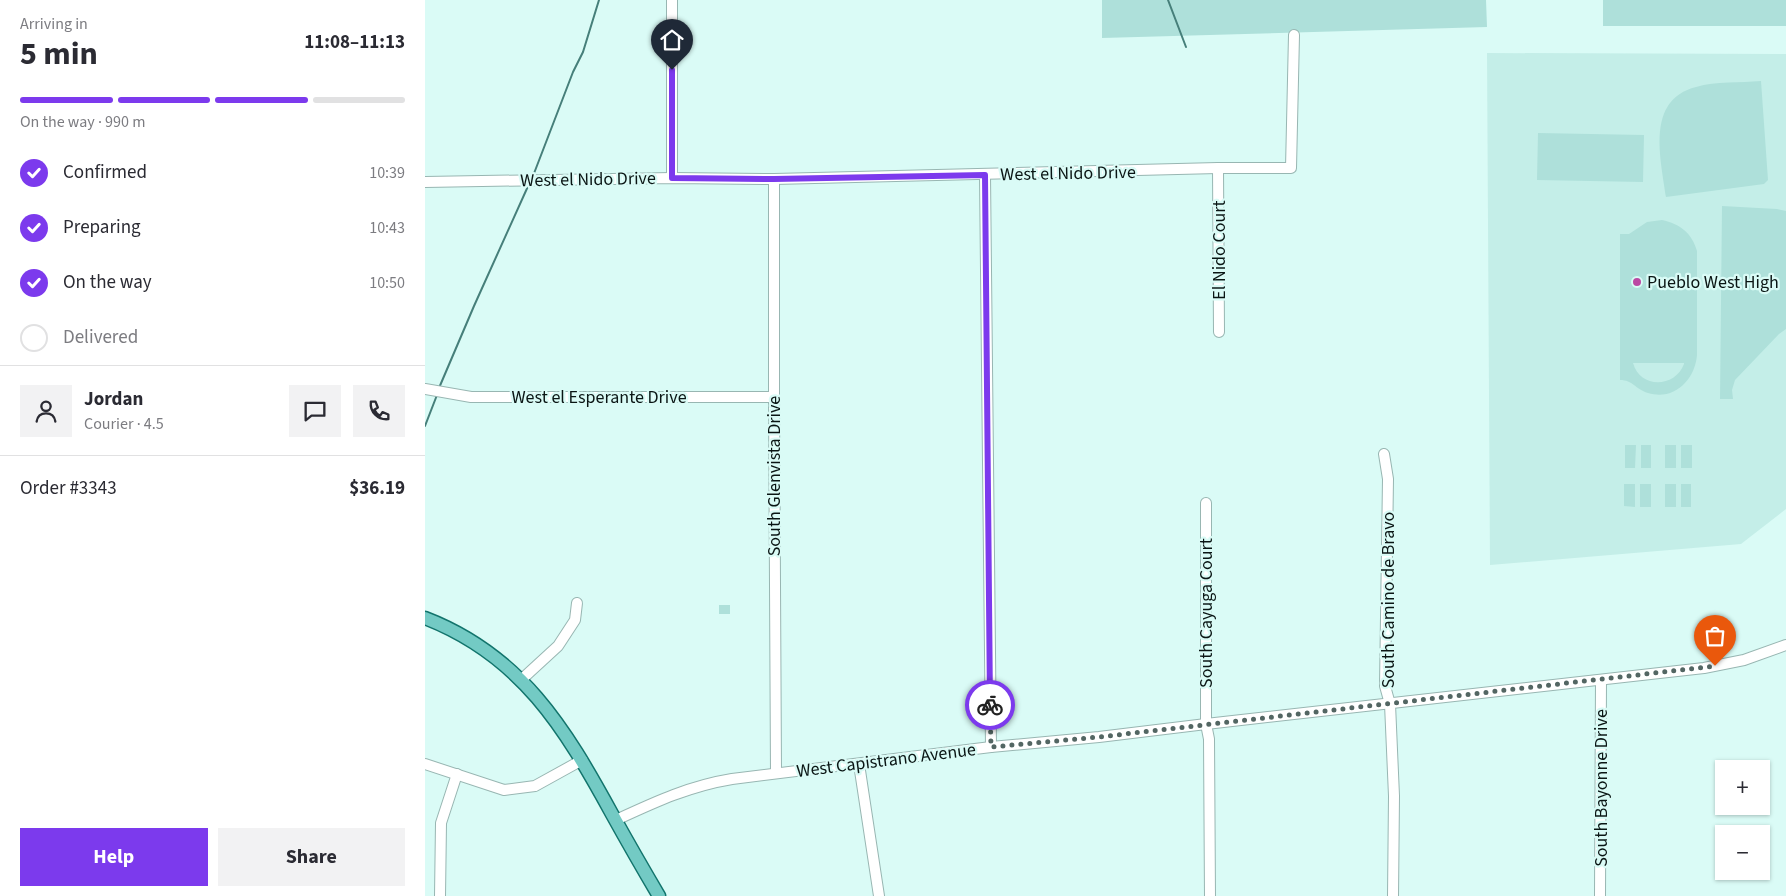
<!DOCTYPE html>
<html lang="en">
<head>
<meta charset="utf-8">
<style>
  body { margin:0; font-family:"Source Sans 3",sans-serif; background:#f2f2f3; color:#2b2b33; height:100vh; display:flex; flex-direction:column; font-size:19px; white-space:nowrap }
  * { box-sizing:border-box; margin:0 }
  p { font-size:16px; color:#7c7c81 }
  .icon { flex:none; width:28px; height:28px; fill:none; stroke:currentColor; stroke-width:2; stroke-linecap:round; stroke-linejoin:round }
  .map { position:relative; flex:1; overflow:hidden }
  .details { display:flex; flex-direction:column; background:#fff; width:425px }
  .details>* { flex:none }
  .buttons { position:absolute; left:1290px; top:760px; display:grid; gap:10px }
  .buttons a { display:grid; place-items:center; width:55px; height:55px; border-radius:0px; background:#fff; box-shadow:0 1px 4px #0004; font-size:25px }
  .pin { position:absolute; display:grid; place-items:center; width:42px; height:42px; color:#fff; margin:-51px -21px; border-radius:50% 50% 50% 0; rotate:-45deg; box-shadow:0 0 5px #0007 }
  .pin .icon { rotate:45deg }
  .courier { position:absolute; display:grid; place-items:center; width:50px; height:50px; margin:-25px; border:4px solid #7c3aed; border-radius:50%; background:#fff; color:#222; box-shadow:0 1px 6px #0007 }
  .headline em { font-style:normal; font-weight:700 }
  .headline div { display:flex; flex-direction:column-reverse }
  .headline { display:flex; align-items:center; justify-content:space-between; height:85px; padding:0 20px }
  h1 { font-size:32px; font-weight:700; line-height:38px }
  .bar { display:grid; grid-template-columns:repeat(4,1fr); gap:8px 5px; align-content:center; height:60px; padding:0 20px }
  .bar i { height:6px; border-radius:4px; background:#e1e1e2 }
  .bar .active { background:#7c3aed }
  .bar p { grid-column:span 4 }
  .line { display:flex; align-items:center; gap:12px; padding:0 20px; border-top:1px solid #e1e1e2 }
  .line div { flex:1 }
  .round { display:grid; place-items:center; flex:none; width:52px; height:52px; border-radius:0px; background:#f2f2f3 }
  ol { padding:0 20px; list-style:none }
  li { display:flex; align-items:center; gap:15px; height:55px }
  li p { margin-inline-start:auto }
  li .icon { padding:5px; border-radius:50%; background:#7c3aed; color:#fff; stroke-width:4 }
  li:last-child { color:#7c7c81 }
  li i { width:28px; height:28px; border:2px solid #e1e1e2; border-radius:50% }
  .cta { display:flex; gap:10px; margin-top:auto; padding:10px 20px }
  .cta a { flex:1; height:58px; border-radius:0px; background:#7c3aed; color:#fff; font-size:20px; font-weight:700; line-height:58px; text-align:center }
  .cta a+a { background:#f2f2f3; color:#2b2b33 }
  main { display:flex; flex:1; min-height:0 }
  .map>svg:first-child { display:block }
  .built { fill:#c4eee8 }
  .green { fill:#aee0da; fill-rule:evenodd }
  .lines { fill:none; stroke-linecap:round; stroke-linejoin:round }
  .stream { stroke:#467f7a; stroke-width:2 }
  .minor-casing { stroke:#98b6b2; stroke-width:12 }
  .major-casing { stroke:#12746c; stroke-width:15 }
  .minor { stroke:#fff; stroke-width:10 }
  .major { stroke:#73cac4; stroke-width:12 }
  .done { stroke:#536663; stroke-width:5; stroke-dasharray:0 9 }
  .route { stroke:#7c3aed; stroke-width:6 }
  .poi-dot { fill:#bb48a3; stroke:#dafbf6; stroke-width:2 }
  .labels { text-anchor:middle; stroke-width:4.5; stroke-linejoin:round; paint-order:stroke }
  .street-label { font-size:18px; fill:#0a1514; stroke:#dafbf6 }
  .poi-label { font-size:18px; fill:#0a1514; stroke:#dafbf6; text-anchor:start }
</style>
</head>
<body>
<main>
<section class="details">
<div class="headline"><div><h1>5 min</h1><p>Arriving in</p></div><em>11:08–11:13</em></div>
<div class="bar"><i class="active"></i><i class="active"></i><i class="active"></i><i></i><p>On the way · 990 m</p></div>
<ol>
<li><svg class="icon" aria-label="check" viewBox="0 0 24 24"><path d="M5 12l5 5 9-10"/></svg>Confirmed<p>10:39</p></li>
<li><svg class="icon" aria-label="check" viewBox="0 0 24 24"><path d="M5 12l5 5 9-10"/></svg>Preparing<p>10:43</p></li>
<li><svg class="icon" aria-label="check" viewBox="0 0 24 24"><path d="M5 12l5 5 9-10"/></svg>On the way<p>10:50</p></li>
<li><i></i>Delivered</li>
</ol>
<div class="line" style="height:90px"><a class="round"><svg class="icon" aria-label="person" viewBox="0 0 24 24"><circle cx="12" cy="8" r="4"/><path d="M4 21q1-7 8-7t8 7"/></svg></a><div><b>Jordan</b><p>Courier · 4.5</p></div><a class="round"><svg class="icon" aria-label="chat" viewBox="0 0 24 24"><path d="M4 5h16v11H9l-5 4z"/></svg></a><a class="round"><svg class="icon" aria-label="phone" viewBox="0 0 24 24"><path d="M5 4h4l2 5-3 2q2 4 5 5l2-3 5 2v4C11 20 4 13 5 4z"/></svg></a></div>
<div class="line" style="height:65px"><div>Order #3343</div><b>$36.19</b></div>
<div class="cta"><a>Help</a><a>Share</a></div>
</section>
<div class="map">
<svg width="1361" height="896" viewBox="0 0 1361 896">
  <rect width="100%" height="100%" fill="#dafbf6"/>
  <!-- built -->
  <path class="built" d="M1062,53L1361,54V509L1316,544L1065,565Z"/>
  <!-- green -->
  <g class="green">
    <path d="M677,0H1061L1062,27L677,38Z"/>
    <rect x="1178" y="0" width="183" height="26"/>
    <path d="M1336,81L1343,180L1339,184L1241,197C1236,159 1220,100 1271,87C1291,81 1315,83 1336,81Z"/>
    <path d="M1113,133L1219,135L1218,182L1112,180Z"/>
    <path d="M1297,206L1352,209L1361,211V329L1354,334L1310,380L1307,390L1308,399H1295Z"/>
    <path d="M1237,220C1255,224 1267,233 1272,251V355C1270,380 1249,401 1223,393C1210,389 1208,380 1195,380V234H1204L1222,222ZM1208,363H1259V364C1250,388 1215,389 1208,363Z"/>
    <path d="M1200,445H1211L1210,468H1200Z"/>
    <rect x="1216" y="445" width="10" height="23"/>
    <rect x="1240" y="445" width="11" height="23"/>
    <rect x="1256" y="445" width="11" height="23"/>
    <path d="M1199,484H1210V507L1199,506Z"/>
    <rect x="1215" y="484" width="11" height="23"/>
    <rect x="1240" y="484" width="11" height="23"/>
    <rect x="1256" y="484" width="10" height="23"/>
    <rect x="294" y="605" width="11" height="9"/>
  </g>
  <g class="lines">
    <!-- stream -->
    <g class="stream">
      <path d="M743,0L761,47"/>
      <path d="M108,176L148,72L158,52L174,0"/>
      <path d="M14,388L49,306L104,184"/>
      <path d="M0,426L12,395"/>
    </g>
    <defs>
      <g id="minor">
        <path d="M247,0V178"/>
        <path d="M793,168L794,332"/>
        <path d="M560,175L566,747"/>
        <path d="M349,179V397L351,773"/>
        <path d="M0,182L247,178L349,179L793,168H866L869,35"/>
        <path d="M0,389L46,397H349"/>
        <path d="M959,454L963,479L960,686L965,704L969,796L968,896"/>
        <path d="M781,503V724L784,739L785,896"/>
        <path d="M96,680L133,646L150,620L152,603"/>
        <path d="M0,764L79,790L110,786L157,760"/>
        <path d="M434,764L454,896"/>
        <path d="M191,820C230,802 264,786 307,779L566,747L674,737L781,724L1279,668L1319,660L1361,645"/>
        <path d="M15,896L16,823L32,774"/>
        <path d="M1175,896L1176,680"/>
      </g>
      <path id="major" d="M0,618C96,655 140,728 187,814C202,841 218,869 234,896"/>
    </defs>
    <!-- minor casing -->
    <use href="#minor" class="minor-casing"/>
    <!-- major casing -->
    <use href="#major" class="major-casing"/>
    <!-- minor -->
    <use href="#minor" class="minor"/>
    <!-- major -->
    <use href="#major" class="major"/>
  </g>
  <g class="lines">
    <!-- done -->
    <path class="done" d="M565,705L566,747L674,737L1290,666"/>
    <!-- route -->
    <path class="route" d="M247,70V178L349,179L560,175L565,705"/>
  </g>
  <!-- markers -->
  <circle class="poi-dot" cx="1212" cy="282" r="5"/>
  <g class="labels">
    <!-- street labels -->
    <g class="street-label">
      <text transform="translate(643 173) rotate(-1)" y="6">West el Nido Drive</text>
      <text transform="translate(163 179) rotate(-1)" y="6">West el Nido Drive</text>
      <text transform="translate(794 250) rotate(-90)" y="6">El Nido Court</text>
      <text x="174" y="403">West el Esperante Drive</text>
      <text transform="translate(349 476) rotate(-90)" y="6">South Glenvista Drive</text>
      <text transform="translate(963 600) rotate(-90)" y="6">South Camino de Bravo</text>
      <text transform="translate(781 613) rotate(-90)" y="6">South Cayuga Court</text>
      <text transform="translate(461 760) rotate(-7)" y="6">West Capistrano Avenue</text>
      <text transform="translate(1176 788) rotate(-90)" y="6">South Bayonne Drive</text>
    </g>
    <!-- poi labels -->
    <g class="poi-label">
      <text x="1222" y="288">Pueblo West High</text>
    </g>
  </g>
</svg>
<div class="buttons">
<a>+</a>
<a>−</a>
</div>
<div class="pin" style="left:1290px;top:666px;background:#ea580c"><svg class="icon" aria-label="bag" viewBox="0 0 24 24"><path d="M5 8h14l-1 12H6zM9 8a3 3 0 0 1 6 0"/></svg></div>
<div class="pin" style="left:247px;top:70px;background:#1f2937"><svg class="icon" aria-label="home" viewBox="0 0 24 24"><path d="M3 11l9-7 9 7M6 9v11h12V9"/></svg></div>
<div class="courier" style="left:565px;top:705px"><svg class="icon" aria-label="bike" viewBox="0 0 24 24"><circle cx="6" cy="16" r="4"/><circle cx="18" cy="16" r="4"/><path d="M6 16l4-8h5l3 8M10 8l3 8H6M13 5h3"/></svg></div>
</div>
</main>
</body>
</html>
